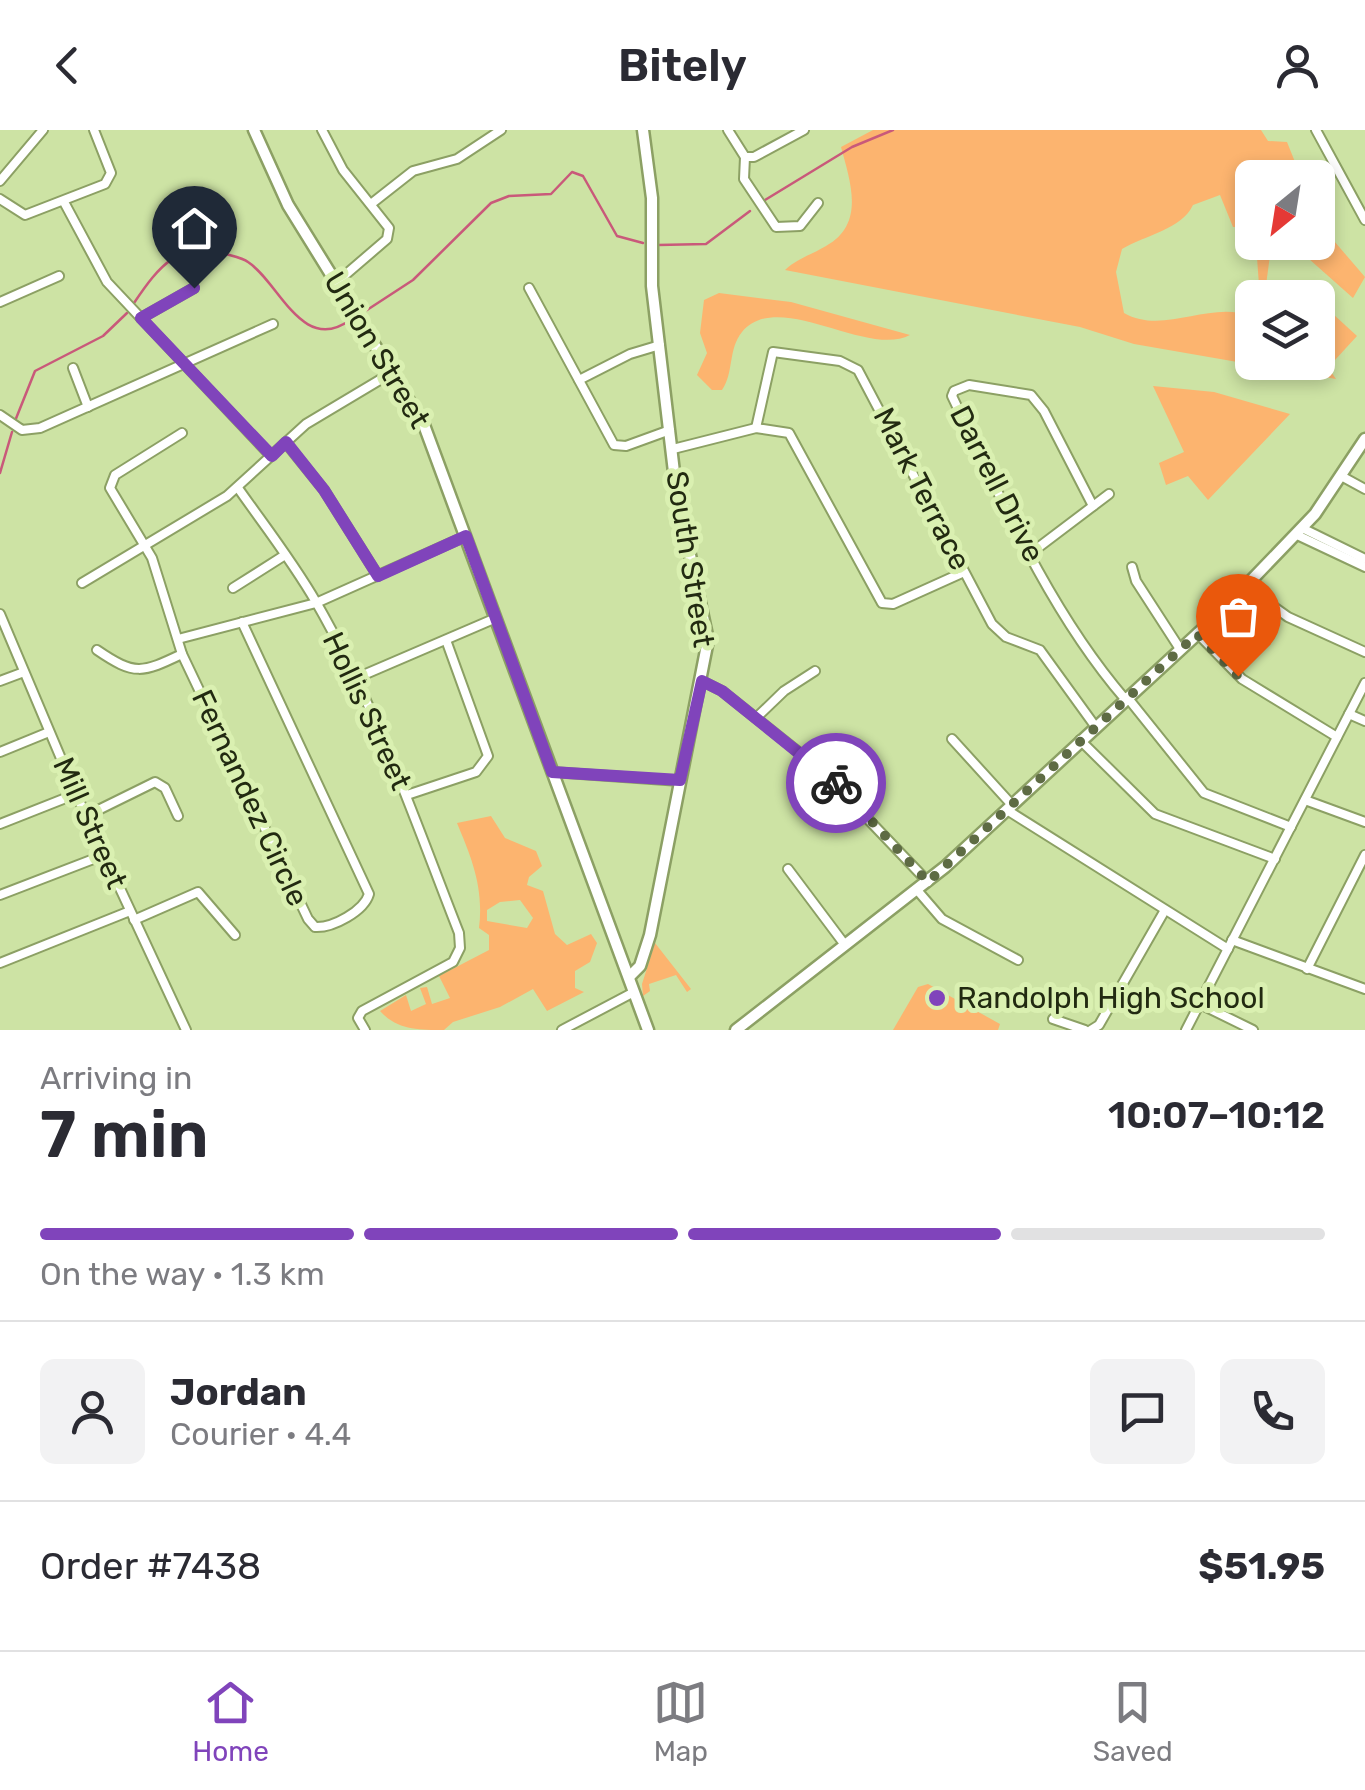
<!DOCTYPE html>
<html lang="en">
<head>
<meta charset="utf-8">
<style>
  body { margin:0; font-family:Rubik,sans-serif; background:#f2f2f3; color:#2b2b33; height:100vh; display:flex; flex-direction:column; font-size:38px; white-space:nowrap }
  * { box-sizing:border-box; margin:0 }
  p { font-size:32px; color:#7c7c81 }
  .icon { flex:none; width:55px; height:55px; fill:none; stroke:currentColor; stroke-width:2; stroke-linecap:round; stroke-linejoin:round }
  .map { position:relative; height:900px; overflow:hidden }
  .sheet { display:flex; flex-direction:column; background:#fff; flex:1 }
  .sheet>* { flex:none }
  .needle { width:65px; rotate:210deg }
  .fabs { position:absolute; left:1235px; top:30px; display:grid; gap:20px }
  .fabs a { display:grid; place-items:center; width:100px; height:100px; border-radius:15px; background:#fff; box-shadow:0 5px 15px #0003; font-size:50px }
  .pin { position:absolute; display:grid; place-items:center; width:85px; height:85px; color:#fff; margin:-102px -42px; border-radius:50% 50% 50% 0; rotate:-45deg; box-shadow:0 0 10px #0007 }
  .pin .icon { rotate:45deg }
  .courier { position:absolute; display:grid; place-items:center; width:100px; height:100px; margin:-50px; border:8px solid #8044bb; border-radius:50%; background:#fff; color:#222; box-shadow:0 2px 12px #0007 }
  .headline em { font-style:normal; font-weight:600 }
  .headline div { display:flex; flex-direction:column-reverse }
  .headline { display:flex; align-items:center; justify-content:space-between; height:170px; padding:0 40px }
  h1 { font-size:65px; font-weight:600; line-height:75px }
  .bar { display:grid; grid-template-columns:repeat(4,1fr); gap:15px 10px; align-content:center; height:120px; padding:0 40px }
  .bar i { height:12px; border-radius:8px; background:#e1e1e2 }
  .bar .active { background:#8044bb }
  .bar p { grid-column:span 4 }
  .line { display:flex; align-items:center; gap:25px; padding:0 40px; border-top:2px solid #e1e1e2 }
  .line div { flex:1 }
  .round { display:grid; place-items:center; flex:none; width:105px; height:105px; border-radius:15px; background:#f2f2f3 }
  header { display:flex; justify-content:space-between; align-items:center; height:130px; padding:0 40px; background:#fff; font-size:45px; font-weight:600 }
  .tab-bar { display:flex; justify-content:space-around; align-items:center; height:140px; border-top:2px solid #e1e1e2; background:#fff; font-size:28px; color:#7c7c81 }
  .tab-bar a { display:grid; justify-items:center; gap:5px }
  .tab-bar .active { color:#8044bb }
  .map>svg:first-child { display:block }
  .green { fill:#fcb46f; fill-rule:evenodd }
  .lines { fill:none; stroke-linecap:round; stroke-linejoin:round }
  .stream { stroke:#c9597a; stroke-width:2.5 }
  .minor-casing { stroke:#8ca064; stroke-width:12 }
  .major-casing { stroke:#8ca064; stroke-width:15 }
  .minor { stroke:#fff; stroke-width:8 }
  .major { stroke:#fff; stroke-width:10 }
  .done { stroke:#5e6b44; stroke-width:10; stroke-dasharray:0 18 }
  .route { stroke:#8044bb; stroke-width:12 }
  .poi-dot { fill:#8044bb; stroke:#daf0b1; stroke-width:4 }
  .labels { text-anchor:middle; stroke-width:10; stroke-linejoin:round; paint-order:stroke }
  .street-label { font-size:30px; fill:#222a11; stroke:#daf0b1 }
  .poi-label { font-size:30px; fill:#222a11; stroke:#daf0b1; text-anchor:start }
</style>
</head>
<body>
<header><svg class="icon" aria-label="back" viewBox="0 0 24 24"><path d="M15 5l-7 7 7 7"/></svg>Bitely<svg class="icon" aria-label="person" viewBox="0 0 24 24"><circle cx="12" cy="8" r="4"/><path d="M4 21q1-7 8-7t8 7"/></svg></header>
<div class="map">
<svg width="1365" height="900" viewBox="0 0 1365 900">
  <rect width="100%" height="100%" fill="#cde3a4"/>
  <!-- green -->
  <g class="green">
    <path d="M873,0H1261L1268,11L1287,12L1301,47L1252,48V97H1233L1220,65L1193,75C1182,99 1146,105 1122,119L1116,142L1124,183C1164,206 1212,169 1252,187V232H1318V223L1336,249L1134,214L1080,197L785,140C798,128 811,125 826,116C866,94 850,51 841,17Z"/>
    <path d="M1318,103L1328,104L1365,147L1353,168L1291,113L1318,112Z"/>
    <path d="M1256,114L1271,118L1266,155H1259Z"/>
    <path d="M719,163L791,172L910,205C866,228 779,158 742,202C728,219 734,243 722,260H712L697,245L707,223L700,203L704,170Z"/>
    <path d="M1321,173L1357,206L1335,230L1318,214Z"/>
    <path d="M1153,256L1214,262L1290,284L1208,370L1188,346L1166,355L1159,333L1184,322Z"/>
    <path d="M491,686L505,708L536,721L542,736L529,747L527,755L543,761L555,804L567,815L591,804L597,813L590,832L575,841V858L584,862L547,881L533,859L500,877L453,892L444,900C418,900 397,900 380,881L406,865L411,881L426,874L420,858L427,857L432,874L450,868L439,846L489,820V805L479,798C484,758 472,729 457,693ZM520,770L533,788L527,798L487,791V780L500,772Z"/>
    <path d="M655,813L691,859L687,862L676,845L649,854L650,861L643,866L642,854Z"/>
    <path d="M928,854L1000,894L998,900H893L918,857Z"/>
  </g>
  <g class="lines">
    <!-- stream -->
    <g class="stream">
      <path d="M765,70L852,17L893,0"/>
      <path d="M658,115L706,114L750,81"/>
      <path d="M134,173C159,136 179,110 226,124C233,126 243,128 248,132C279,152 302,225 350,190"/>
      <path d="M367,180L413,150L491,73L509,66L551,64L572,42L583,46L617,106L643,113"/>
      <path d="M15,291L35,241L103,206L127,183"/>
      <path d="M0,343L12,302"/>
    </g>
    <defs>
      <g id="minor">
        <path d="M322,0L343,40L389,98L387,109L337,152"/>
        <path d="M728,0L745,27"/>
        <path d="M1316,0L1365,90"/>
        <path d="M745,27L744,49L776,97L800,96L818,73"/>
        <path d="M745,27H754L804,0"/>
        <path d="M0,51L43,0"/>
        <path d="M0,69L25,85L105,54L111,43L94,0"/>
        <path d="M64,72L107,152L271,326"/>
        <path d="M371,74L413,41L457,29L501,0"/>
        <path d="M529,158L614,315L626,316L670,300"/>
        <path d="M0,172L59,146"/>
        <path d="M141,188L194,158"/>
        <path d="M73,238L88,277"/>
        <path d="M579,250L630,224L660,215"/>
        <path d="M0,285L22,300L40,298L273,194"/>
        <path d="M756,298L773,222L840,231L858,240L992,494L1006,507L1040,520L1095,596"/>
        <path d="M182,303L115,345L110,358L152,428L182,524L308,789L315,797C333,798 364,781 369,764L242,492"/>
        <path d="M286,313L324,360L378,446"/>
        <path d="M673,319L756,298L789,303L882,473L893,474L964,442"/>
        <path d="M1343,347L1365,359"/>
        <path d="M238,358C264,395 293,432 316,472C376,576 415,691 459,803L460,818L453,832L362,881L358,888L365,900"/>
        <path d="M1093,376L1044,281L1031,265L969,255L954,261L952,266C1001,369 1050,482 1125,569"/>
        <path d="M1302,398L1365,429"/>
        <path d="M1297,405L1365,437"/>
        <path d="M1031,423L1109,364"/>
        <path d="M1132,437L1136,451L1180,519"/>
        <path d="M82,453L227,366L306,294L393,242"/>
        <path d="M1246,457L1288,487L1365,522"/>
        <path d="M233,458L285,425"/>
        <path d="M0,484L76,664L186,900"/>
        <path d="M1197,503L1242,549L1337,607"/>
        <path d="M178,509L316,473L466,406"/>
        <path d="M97,520C135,546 142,543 182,524"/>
        <path d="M354,549L496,488"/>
        <path d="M0,551L24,542"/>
        <path d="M702,551L722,561L821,640L928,752"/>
        <path d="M1127,567L1204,663L1291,697"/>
        <path d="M1349,584L1365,591"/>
        <path d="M756,588L784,561L815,541"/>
        <path d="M952,609L1012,675"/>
        <path d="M1080,610L1155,684L1275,729"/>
        <path d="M0,622L49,602"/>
        <path d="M552,642L680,651"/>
        <path d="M407,665L476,642L488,626L446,510"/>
        <path d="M1305,670L1365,692"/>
        <path d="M1007,680L1228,819"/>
        <path d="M86,686L155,652L165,658L178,686"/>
        <path d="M0,694L76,664"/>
        <path d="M788,739L845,815"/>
        <path d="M917,760L942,789L1018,830"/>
        <path d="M0,765L104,725"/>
        <path d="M134,790L198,762L235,805"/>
        <path d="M1232,810L1365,859"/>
        <path d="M0,833L130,781"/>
        <path d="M1307,839L1365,725"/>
        <path d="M1200,874L1253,900"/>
        <path d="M1053,889L1085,900"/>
        <path d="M562,900L634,862"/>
        <path d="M1091,900L1099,895L1165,780"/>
        <path d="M1186,900L1365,553"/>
      </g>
      <g id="major">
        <path d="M254,0L288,75L424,295L648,900"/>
        <path d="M629,847L640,836L650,805L708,510L676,359L652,156V68L643,0"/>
        <path d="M736,900L945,737L1218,485L1315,384L1365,309"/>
      </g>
    </defs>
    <!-- minor casing -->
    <use href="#minor" class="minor-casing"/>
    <!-- major casing -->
    <use href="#major" class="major-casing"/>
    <!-- minor -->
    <use href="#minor" class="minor"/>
    <!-- major -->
    <use href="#major" class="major"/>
  </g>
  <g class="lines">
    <!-- done -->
    <path class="done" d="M836,653L928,752L1197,504L1238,546"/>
    <!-- route -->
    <path class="route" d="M194,158L141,188L272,326L286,312L324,360L378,446L466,406L552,642L680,650L702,551L722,561L836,653"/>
  </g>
  <!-- markers -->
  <circle class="poi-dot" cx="937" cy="868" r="10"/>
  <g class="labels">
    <!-- street labels -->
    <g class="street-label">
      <text transform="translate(377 220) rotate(59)" y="10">Union Street</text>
      <text transform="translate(997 354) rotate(63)" y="10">Darrell Drive</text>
      <text transform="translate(922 359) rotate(63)" y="10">Mark Terrace</text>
      <text transform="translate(690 429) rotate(81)" y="10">South Street</text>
      <text transform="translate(367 581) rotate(65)" y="10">Hollis Street</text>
      <text transform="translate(250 668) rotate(65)" y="10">Fernandez Circle</text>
      <text transform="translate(90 693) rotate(66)" y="10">Mill Street</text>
    </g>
    <!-- poi labels -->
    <g class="poi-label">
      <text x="957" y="878">Randolph High School</text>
    </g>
  </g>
</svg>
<div class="fabs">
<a><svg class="needle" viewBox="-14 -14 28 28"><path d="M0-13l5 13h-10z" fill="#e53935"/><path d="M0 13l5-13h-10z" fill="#7c7c81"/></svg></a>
<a><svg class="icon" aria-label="layers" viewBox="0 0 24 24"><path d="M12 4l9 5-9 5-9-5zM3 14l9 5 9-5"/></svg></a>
</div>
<div class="pin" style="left:1238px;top:546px;background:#ea580c"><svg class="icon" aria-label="bag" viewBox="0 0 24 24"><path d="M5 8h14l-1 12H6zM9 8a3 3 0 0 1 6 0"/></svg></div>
<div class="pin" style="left:194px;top:158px;background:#1f2937"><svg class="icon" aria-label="home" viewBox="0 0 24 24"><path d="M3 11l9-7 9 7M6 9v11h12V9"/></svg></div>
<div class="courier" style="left:836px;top:653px"><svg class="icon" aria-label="bike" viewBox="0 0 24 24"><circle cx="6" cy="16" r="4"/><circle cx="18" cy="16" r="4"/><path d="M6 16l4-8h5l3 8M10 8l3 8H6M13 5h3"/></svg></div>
</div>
<section class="sheet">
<div class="headline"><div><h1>7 min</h1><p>Arriving in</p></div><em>10:07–10:12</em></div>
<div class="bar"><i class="active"></i><i class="active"></i><i class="active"></i><i></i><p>On the way · 1.3 km</p></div>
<div class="line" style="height:180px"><a class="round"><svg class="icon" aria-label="person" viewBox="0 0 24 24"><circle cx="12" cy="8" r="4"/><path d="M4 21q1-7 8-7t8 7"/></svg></a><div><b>Jordan</b><p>Courier · 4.4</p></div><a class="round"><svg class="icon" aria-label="chat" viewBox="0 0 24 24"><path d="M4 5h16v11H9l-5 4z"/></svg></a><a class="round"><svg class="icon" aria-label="phone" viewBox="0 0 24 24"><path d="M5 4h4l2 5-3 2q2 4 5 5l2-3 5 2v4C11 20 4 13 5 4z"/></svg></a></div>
<div class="line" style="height:130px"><div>Order #7438</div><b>$51.95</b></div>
</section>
<nav class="tab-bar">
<a class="active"><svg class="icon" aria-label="home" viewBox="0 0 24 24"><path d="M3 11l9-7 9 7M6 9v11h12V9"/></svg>Home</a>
<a><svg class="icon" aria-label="map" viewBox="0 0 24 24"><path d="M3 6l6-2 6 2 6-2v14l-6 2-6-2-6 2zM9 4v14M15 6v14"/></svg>Map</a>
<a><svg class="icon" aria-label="saved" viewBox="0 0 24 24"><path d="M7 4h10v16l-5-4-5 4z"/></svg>Saved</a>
</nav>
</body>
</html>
